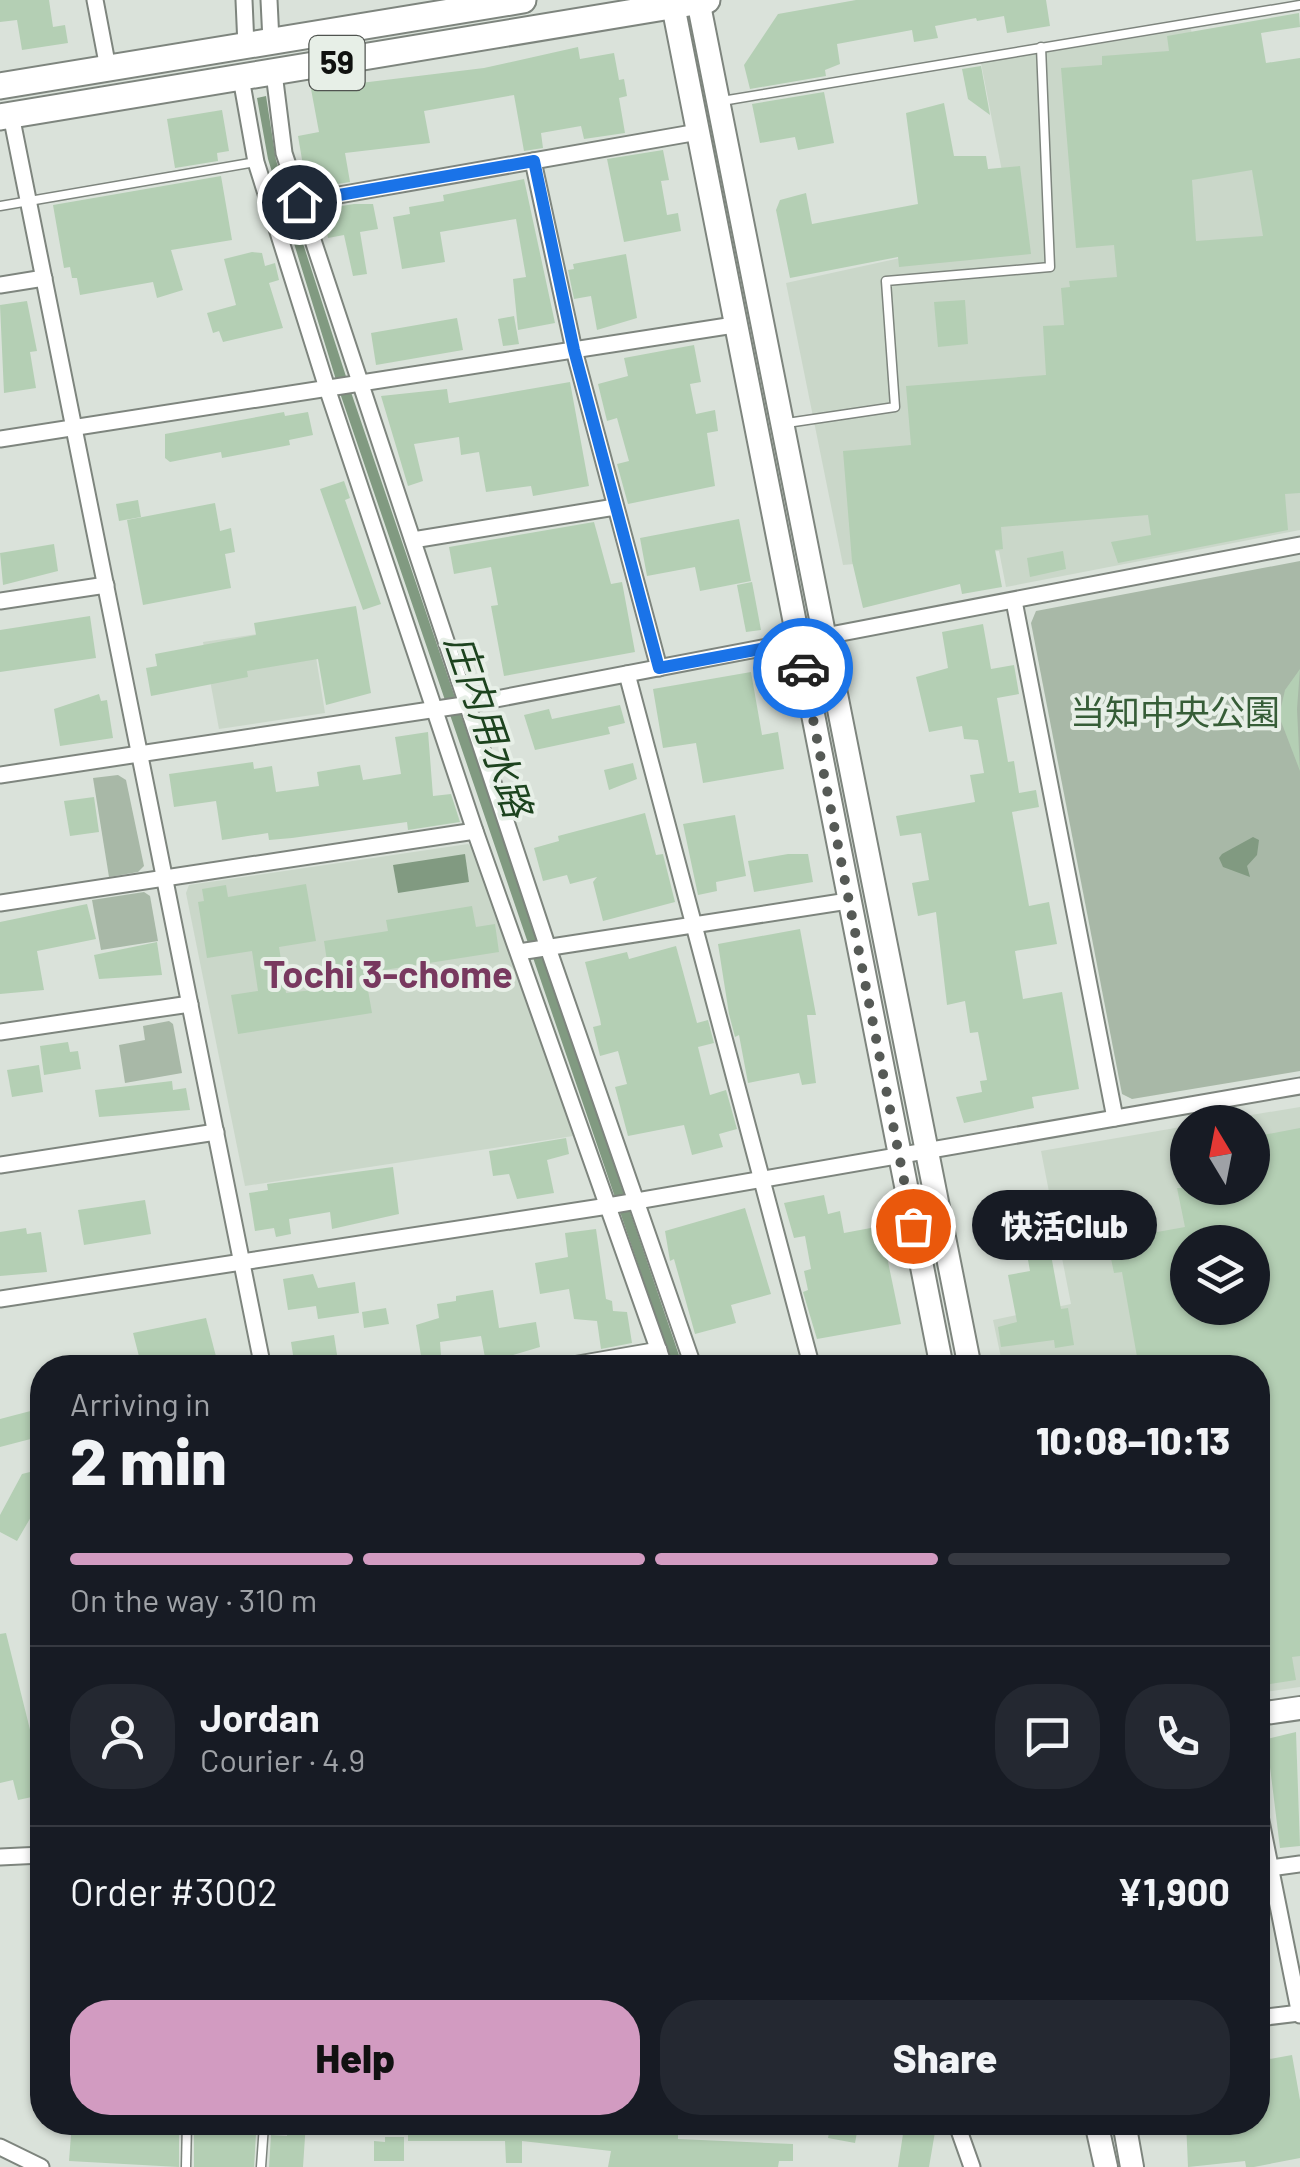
<!DOCTYPE html>
<html lang="en">
<head>
<meta charset="utf-8">
<style>
  body { margin:0; font-family:Barlow,"Noto Sans JP",sans-serif; background:#242831; color:#f1f3f6; height:100vh; display:flex; flex-direction:column; font-size:38px; white-space:nowrap }
  * { box-sizing:border-box; margin:0 }
  p { font-size:32px; color:#9ea1a6 }
  .icon { flex:none; width:55px; height:55px; fill:none; stroke:currentColor; stroke-width:2; stroke-linecap:round; stroke-linejoin:round }
  .map { position:relative; flex:1; overflow:hidden }
  .drawer { position:absolute; left:30px; top:1355px; width:1240px; height:780px; display:flex; flex-direction:column; background:#171b24; border-radius:40px; box-shadow:0 2px 8px #0004 }
  .drawer>* { flex:none }
  .needle { width:65px; rotate:350deg }
  .fabs { position:absolute; left:1170px; top:1105px; display:grid; gap:20px }
  .fabs a { display:grid; place-items:center; width:100px; height:100px; border-radius:50%; background:#171b24; box-shadow:0 2px 8px #0004; font-size:50px }
  .pin { position:absolute; display:grid; place-items:center; width:85px; height:85px; color:#fff; margin:-42px; border:5px solid #fff; border-radius:50%; box-shadow:0 2px 10px #0007 }
  .courier { position:absolute; display:grid; place-items:center; width:100px; height:100px; margin:-50px; border:8px solid #1a73e8; border-radius:50%; background:#fff; color:#222; box-shadow:0 2px 12px #0007 }
  .bubble { position:absolute; height:70px; border-radius:35px; background:#171b24; box-shadow:0 2px 8px #0004; font-size:32px; font-weight:800; line-height:70px; text-align:center }
  .headline em { font-style:normal; font-weight:800 }
  .headline div { display:flex; flex-direction:column-reverse }
  .headline { display:flex; align-items:center; justify-content:space-between; height:170px; padding:0 40px }
  h1 { font-size:65px; font-weight:800; line-height:75px }
  .bar { display:grid; grid-template-columns:repeat(4,1fr); gap:15px 10px; align-content:center; height:120px; padding:0 40px }
  .bar i { height:12px; border-radius:8px; background:#363941 }
  .bar .current { background:#d29bc1 }
  .bar p { grid-column:span 4 }
  .line { display:flex; align-items:center; gap:25px; padding:0 40px; border-top:2px solid #363941 }
  .line div { flex:1 }
  .round { display:grid; place-items:center; flex:none; width:105px; height:105px; border-radius:40px; background:#242831 }
  .button { display:flex; gap:20px; margin-top:auto; padding:20px 40px }
  .button a { flex:1; height:115px; border-radius:40px; background:#d29bc1; color:#111; font-size:40px; font-weight:800; line-height:115px; text-align:center }
  .button a+a { background:#242831; color:#f1f3f6 }
  .map>svg:first-child { display:block }
  .built { fill:#cad7c9; fill-rule:evenodd }
  .green { fill:#a8b8a7 }
  .water { fill:#819a81 }
  .building { fill:#b4cfb4; fill-rule:evenodd }
  .lines { fill:none; stroke-linecap:round; stroke-linejoin:round }
  .lane-casing { stroke:#7e857e; stroke-width:11 }
  .street-casing { stroke:#7e857e; stroke-width:19 }
  .secondary-casing { stroke:#7e857e; stroke-width:26 }
  .primary-casing { stroke:#7e857e; stroke-width:29 }
  .lane { stroke:#fff; stroke-width:8 }
  .street { stroke:#fff; stroke-width:15 }
  .secondary { stroke:#fff; stroke-width:22 }
  .primary { stroke:#fff; stroke-width:25 }
  .done { stroke:#565a56; stroke-width:10; stroke-dasharray:0 18 }
  .route { stroke:#1a73e8; stroke-width:12 }
  .labels { text-anchor:middle; stroke-width:8; stroke-linejoin:round; paint-order:stroke }
  .shield { fill:#e7efe7; stroke:#505450; stroke-width:2.5 }
  .shield-label { font-size:32px; font-weight:bold; fill:#0f110f }
  .park-label { font-size:35px; fill:#365d37; stroke:#e7efe7 }
  .water-label { font-size:38px; font-style:italic; fill:#1c431e; stroke:#e7efe7 }
  .neighbourhood-label { font-size:38px; font-weight:bold; fill:#78395f; stroke:#e7efe7 }
</style>
</head>
<body>
<div class="map">
<svg width="1300" height="2167" viewBox="0 0 1300 2167">
  <rect width="100%" height="100%" fill="#dae2da"/>
  <!-- built -->
  <g class="built">
    <path d="M1191,29L1200,83L1300,244V530L1006,587L999,551L843,565L786,283L1014,233L981,63Z"/>
    <path d="M311,626L325,713L219,729L203,642Z"/>
    <path d="M468,844L474,849L573,1136L245,1186L186,893L189,885Z"/>
    <path d="M1300,1107V1687L1258,1693V1368L1003,1367L993,1320L1071,1304L1041,1151L1187,1126L1188,1188H1252V1122H1209ZM1188,1242H1252V1308H1188Z"/>
  </g>
  <!-- green -->
  <g class="green">
    <path d="M1300,561V1071L1132,1099L1122,1094L1031,623L1036,611Z"/>
    <path d="M118,775L126,780L144,866L138,872L109,877L93,778Z"/>
    <path d="M144,892L150,896L158,941L101,950L92,900Z"/>
    <path d="M169,1021L173,1024L182,1073L125,1083L119,1045L145,1040L143,1026Z"/>
  </g>
  <!-- water -->
  <g class="water">
    <path d="M266,96L276,160L352,395L683,1367H673L341,396L268,159L257,98Z"/>
    <path d="M1253,837L1259,840L1257,855L1247,866L1250,877L1223,867L1219,858L1222,854Z"/>
    <path d="M465,854L469,882L398,893L393,865Z"/>
  </g>
  <!-- building -->
  <g class="building">
    <path d="M0,0H49L53,27L65,25L68,43L22,50L17,20L0,22Z"/>
    <path d="M856,0H1046L1050,26L1007,33L1004,16L977,21L976,18L935,26L938,38L914,42L912,30L837,44L840,64L825,70L826,76L750,89L744,65L778,14Z"/>
    <path d="M1299,13L1300,27L1261,33L1266,63L1300,58V493L1285,494L1288,530L1118,563L1111,542L1151,535L1148,515L1001,527L1003,549L995,550L1002,587L962,594L960,584L863,608L852,561L843,451L911,445L906,386L1046,375L1043,326L1064,325L1061,288L1070,287L1069,281L1117,277L1114,245L1076,248L1061,68L1102,65V56L1169,51L1167,36ZM1252,170L1263,236L1196,241L1192,180Z"/>
    <path d="M578,47L580,59L614,53L619,80L624,79L627,96L619,98L625,133L584,139L581,126L541,133L543,148L524,151L514,95L424,111L430,143L345,153L350,182L319,187L314,180L306,183L298,136L319,132L311,89L484,68Z"/>
    <path d="M981,66L990,115L968,99L962,69Z"/>
    <path d="M824,92L834,143L798,150L795,137L760,143L752,104Z"/>
    <path d="M944,103L954,156H986L988,169L1020,166L1031,254L899,267L898,257L790,278L776,210L780,200L806,193L812,224L918,204L906,113Z"/>
    <path d="M222,110L229,151L217,153L218,161L175,168L167,119Z"/>
    <path d="M663,150L669,180L661,181L667,215L678,213L681,231L624,242L607,159Z"/>
    <path d="M221,176L232,240L171,250L183,290L157,298L153,282L80,295L77,278H72L70,267L64,268L53,205Z"/>
    <path d="M524,179L555,323L518,330L513,279L526,277L516,219L440,232L445,262L402,269L393,217L410,214L409,207L444,201L443,195Z"/>
    <path d="M354,204H373L378,229L360,232L367,274L353,276L344,235L328,238L323,209Z"/>
    <path d="M252,252L262,253L265,266L275,263L279,280L269,283L283,328L223,342L219,331L213,333L207,313L236,305L224,259Z"/>
    <path d="M626,254L637,318L597,330L591,296L574,299L568,270L574,269L573,264Z"/>
    <path d="M965,300L968,344L938,347L934,302Z"/>
    <path d="M27,301L37,351L30,352L36,388L4,393L0,305Z"/>
    <path d="M514,316L519,344L503,346L498,319Z"/>
    <path d="M457,318L463,350L376,365L371,333Z"/>
    <path d="M694,345L701,382L690,384L696,414L715,410L718,431L707,433L715,486L628,504L617,464L629,461L617,418L607,421L598,384L628,376L624,358Z"/>
    <path d="M570,382L589,486L533,496L531,486L486,492L479,452L461,455L459,437L414,444L423,481L408,486L381,396L447,389L449,403Z"/>
    <path d="M284,412L285,416L308,412L313,435L289,440L290,445L222,458L221,452L170,462L165,458V434Z"/>
    <path d="M344,481L350,498L345,500L381,604L363,610L320,489Z"/>
    <path d="M138,500L141,517L119,521L116,504Z"/>
    <path d="M215,503L220,531L231,528L235,552L225,554L231,588L143,605L127,520Z"/>
    <path d="M739,519L751,581L700,591L695,567L647,576L640,538Z"/>
    <path d="M594,522L611,584L622,582L635,652L504,676L491,606L498,605L491,567L454,574L449,547Z"/>
    <path d="M54,544L58,571L3,585L0,553Z"/>
    <path d="M1063,551L1066,569L1030,577L1027,558Z"/>
    <path d="M752,582L761,630L746,632L737,585Z"/>
    <path d="M356,606L371,693L326,705L318,659L247,671L248,677L151,696L146,668L157,666L155,654L256,635L254,623Z"/>
    <path d="M90,616L96,658L0,672V630Z"/>
    <path d="M983,624L991,669L1014,665L1019,694L997,698L1008,762L1014,761L1019,793L1036,790L1039,807L1012,812L1029,906L1049,902L1057,944L1015,951L1023,999L1062,992L1079,1089L1032,1097L1034,1108L964,1123L956,1097L982,1092L980,1081L987,1080L978,1032L970,1033L965,1001L947,1005L936,912L918,916L912,883L929,880L921,833L900,836L896,816L975,802L970,775L984,773L978,740L964,739L962,726L929,732L916,677L948,668L942,632Z"/>
    <path d="M1300,669L1297,709L1300,771L1279,716L1285,690Z"/>
    <path d="M751,672L762,735L778,732L784,769L703,783L696,743L663,748L653,689Z"/>
    <path d="M99,694L101,701L107,700L113,738L60,746L54,709Z"/>
    <path d="M620,705L625,723L608,727L610,734L535,750L524,715L549,709L552,719Z"/>
    <path d="M428,732L433,796L451,794L460,822L408,830L407,822L292,838L269,840L268,833L222,840L216,801L174,807L169,774L253,762L254,769L272,766L276,792L319,786L317,772L352,766L360,765L363,780L401,774L395,737Z"/>
    <path d="M633,763L637,779L609,790L604,770Z"/>
    <path d="M94,797L99,832L70,836L64,801Z"/>
    <path d="M645,813L656,855L663,854L675,902L603,921L593,882L597,877L570,884L567,875L543,881L534,848L559,841L558,836Z"/>
    <path d="M735,815L746,876L716,882L717,891L698,895L683,824Z"/>
    <path d="M788,854H808L813,882L754,892L748,861Z"/>
    <path d="M306,884L316,941L279,947L286,993L331,988L324,941L388,931L386,920L472,906L476,927L495,924L499,952L365,973L372,1013L238,1034L231,995L258,991L252,951L207,958L198,902L204,901L202,889L226,885L228,897Z"/>
    <path d="M87,904L96,939L37,951L44,990L0,994V922Z"/>
    <path d="M800,929L816,1015H807L816,1083L802,1085L799,1073L748,1083L739,1035L735,1037L729,1014L718,944Z"/>
    <path d="M157,942L162,975L99,979L94,955Z"/>
    <path d="M676,946L697,1023L708,1020L714,1043L698,1047L710,1095L726,1090L737,1129L719,1134L723,1147L692,1155L684,1125L628,1136L615,1087L627,1084L618,1051L600,1056L593,1027L601,1025L600,1019L585,962L627,952L629,959Z"/>
    <path d="M68,1042L70,1052L78,1051L81,1069L44,1075L40,1046Z"/>
    <path d="M39,1065L43,1092L12,1097L7,1070Z"/>
    <path d="M172,1081L173,1090L186,1088L190,1110L99,1117L95,1090Z"/>
    <path d="M1300,1128V1656L1292,1657L1296,1680L1258,1686V1368H1139L1122,1272L1114,1273L1110,1254L1116,1253L1113,1240L1185,1227L1177,1188H1252V1137ZM1188,1242H1252V1308H1188Z"/>
    <path d="M566,1138L569,1154L547,1160L554,1193L517,1199L509,1174L493,1176L489,1151Z"/>
    <path d="M393,1167L399,1214L332,1229L330,1212L289,1219L291,1234L276,1237L274,1228L255,1231L249,1193L268,1190L267,1184Z"/>
    <path d="M824,1195L828,1214L840,1211L844,1233L876,1227L877,1234L882,1233L901,1324L817,1339L803,1292L808,1290L804,1271L811,1269L805,1236L794,1238L784,1203Z"/>
    <path d="M145,1200L151,1234L84,1245L78,1210Z"/>
    <path d="M745,1208L771,1294L731,1305L736,1323L695,1334L674,1259L670,1261L665,1231Z"/>
    <path d="M26,1228L27,1234L41,1232L47,1272L0,1276V1232Z"/>
    <path d="M596,1229L606,1299L612,1301L613,1311L627,1312L632,1343L601,1349L597,1321L574,1319L569,1289L540,1294L535,1263L568,1257L565,1233Z"/>
    <path d="M1051,1255L1061,1309L1068,1308L1074,1345L1055,1348L1054,1340L1001,1347L998,1327L1017,1322L1008,1275L1030,1271L1028,1260Z"/>
    <path d="M313,1274L318,1288L355,1282L359,1313L318,1319L316,1306L288,1310L283,1279Z"/>
    <path d="M493,1290L499,1328L536,1322L540,1347L486,1363L481,1336L440,1342L442,1368H423L416,1325L439,1318L437,1304L456,1301V1296Z"/>
    <path d="M386,1308L389,1324L364,1328L362,1312Z"/>
    <path d="M206,1318L219,1368H185L184,1360L142,1368L133,1333Z"/>
    <path d="M334,1335L339,1368H295L291,1342Z"/>
    <path d="M42,1408V1436L0,1447V1419Z"/>
    <path d="M42,1469V1508L35,1510L17,1541L0,1532V1515L22,1474Z"/>
    <path d="M6,1633L42,1778V1787L31,1790L32,1797L18,1800L13,1780L0,1783V1634Z"/>
    <path d="M1296,1732L1300,1846L1280,1848L1270,1767L1262,1768L1259,1741Z"/>
    <path d="M1292,2055L1300,2100V2158L1254,2167H1246L1245,2161L1188,2167L1186,2122H1258V2061Z"/>
    <path d="M72,2122H179V2167L69,2161Z"/>
    <path d="M288,2122H306L303,2167H269L271,2135L287,2136Z"/>
    <path d="M408,2122H618L617,2128L678,2133V2139L793,2144V2161H779L778,2167H608L611,2151L522,2141V2163H506L505,2141H408Z"/>
    <path d="M831,2122H859L855,2143L828,2138Z"/>
    <path d="M910,2127L935,2132L929,2167H898L903,2134L909,2135Z"/>
    <path d="M217,2132L256,2134L254,2167H194V2133Z"/>
    <path d="M385,2137H404V2161H374V2141L385,2142Z"/>
  </g>
  <g class="lines">
    <defs>
      <g id="lane">
        <path d="M722,101L1300,5"/>
        <path d="M0,206L256,162"/>
        <path d="M787,423L895,407L886,281L1050,267L1041,47"/>
        <path d="M186,2167L187,2122"/>
        <path d="M261,2167L264,2125"/>
      </g>
      <g id="street">
        <path d="M95,0L108,68"/>
        <path d="M244,0L246,46"/>
        <path d="M269,0L271,41"/>
        <path d="M274,73L284,153L548,948L694,1368"/>
        <path d="M241,78L256,162L327,388L475,831L665,1368"/>
        <path d="M11,115L263,1368"/>
        <path d="M533,161L574,350L659,668"/>
        <path d="M299,202L698,132"/>
        <path d="M0,285L44,278"/>
        <path d="M0,439L734,325"/>
        <path d="M413,540L615,507"/>
        <path d="M0,601L106,585"/>
        <path d="M1014,601L1115,1118"/>
        <path d="M627,674L812,1368"/>
        <path d="M0,775L470,704L1300,545"/>
        <path d="M0,903L475,831"/>
        <path d="M519,952L848,901"/>
        <path d="M0,1032L190,1004"/>
        <path d="M0,1165L216,1132"/>
        <path d="M0,1299L608,1206L1300,1086"/>
        <path d="M555,1368L659,1350"/>
        <path d="M1258,1806L1300,2015"/>
        <path d="M0,1857L42,1855"/>
        <path d="M1270,1868L1300,1864"/>
        <path d="M1258,2018L1300,2013"/>
        <path d="M956,2122L972,2167"/>
        <path d="M0,2147L41,2167"/>
      </g>
      <g id="secondary">
        <path d="M672,0L942,1368"/>
        <path d="M698,0L970,1368"/>
        <path d="M1258,1714L1300,1708"/>
        <path d="M1096,2122L1106,2167"/>
        <path d="M1124,2122L1132,2167"/>
      </g>
      <g id="primary">
        <path d="M0,86L523,0"/>
        <path d="M0,117L707,0"/>
      </g>
    </defs>
    <!-- lane casing -->
    <use href="#lane" class="lane-casing"/>
    <!-- street casing -->
    <use href="#street" class="street-casing"/>
    <!-- secondary casing -->
    <use href="#secondary" class="secondary-casing"/>
    <!-- primary casing -->
    <use href="#primary" class="primary-casing"/>
    <!-- lane -->
    <use href="#lane" class="lane"/>
    <!-- street -->
    <use href="#street" class="street"/>
    <!-- secondary -->
    <use href="#secondary" class="secondary"/>
    <!-- primary -->
    <use href="#primary" class="primary"/>
  </g>
  <g class="lines">
    <!-- done -->
    <path class="done" d="M803,668L913,1226"/>
    <!-- route -->
    <path class="route" d="M299,202L534,161L574,350L659,668L798,642L803,668"/>
  </g>
  <g class="labels">
    <!-- shield labels -->
    <rect class="shield" x="309.5" y="36" width="55" height="54" rx="8"/>
    <g class="shield-label">
      <text x="337" y="74">59</text>
    </g>
    <!-- park labels -->
    <g class="park-label">
      <text x="1175" y="725">当知中央公園</text>
    </g>
    <!-- water labels -->
    <g class="water-label">
      <text transform="translate(488 726) rotate(71)" y="13">庄内用水路</text>
    </g>
    <!-- neighbourhood labels -->
    <g class="neighbourhood-label">
      <text x="388" y="988">Tochi 3-chome</text>
    </g>
  </g>
</svg>
<div class="fabs">
<a><svg class="needle" viewBox="-14 -14 28 28"><path d="M0-13l5 13h-10z" fill="#e53935"/><path d="M0 13l5-13h-10z" fill="#9ea1a6"/></svg></a>
<a><svg class="icon" aria-label="layers" viewBox="0 0 24 24"><path d="M12 4l9 5-9 5-9-5zM3 14l9 5 9-5"/></svg></a>
</div>
<div class="pin" style="left:913px;top:1226px;background:#ea580c"><svg class="icon" aria-label="bag" viewBox="0 0 24 24"><path d="M5 8h14l-1 12H6zM9 8a3 3 0 0 1 6 0"/></svg></div>
<div class="pin" style="left:299px;top:202px;background:#1f2937"><svg class="icon" aria-label="home" viewBox="0 0 24 24"><path d="M3 11l9-7 9 7M6 9v11h12V9"/></svg></div>
<div class="courier" style="left:803px;top:668px"><svg class="icon" aria-label="car" viewBox="0 0 24 24"><path d="M5 17H2v-5l4-1 3-4h7l3 4 3 1v5h-3M9 17h6M6 11h13"/><circle cx="7" cy="17" r="2"/><circle cx="17" cy="17" r="2"/></svg></div>
<div class="bubble" style="left:972px;top:1190px;width:185px">快活Club</div>
<section class="drawer">
<div class="headline"><div><h1>2 min</h1><p>Arriving in</p></div><em>10:08–10:13</em></div>
<div class="bar"><i class="current"></i><i class="current"></i><i class="current"></i><i></i><p>On the way · 310 m</p></div>
<div class="line" style="height:180px"><a class="round"><svg class="icon" aria-label="person" viewBox="0 0 24 24"><circle cx="12" cy="8" r="4"/><path d="M4 21q1-7 8-7t8 7"/></svg></a><div><b>Jordan</b><p>Courier · 4.9</p></div><a class="round"><svg class="icon" aria-label="chat" viewBox="0 0 24 24"><path d="M4 5h16v11H9l-5 4z"/></svg></a><a class="round"><svg class="icon" aria-label="phone" viewBox="0 0 24 24"><path d="M5 4h4l2 5-3 2q2 4 5 5l2-3 5 2v4C11 20 4 13 5 4z"/></svg></a></div>
<div class="line" style="height:130px"><div>Order #3002</div><b>¥1,900</b></div>
<div class="button"><a>Help</a><a>Share</a></div>
</section>
</div>
</body>
</html>
